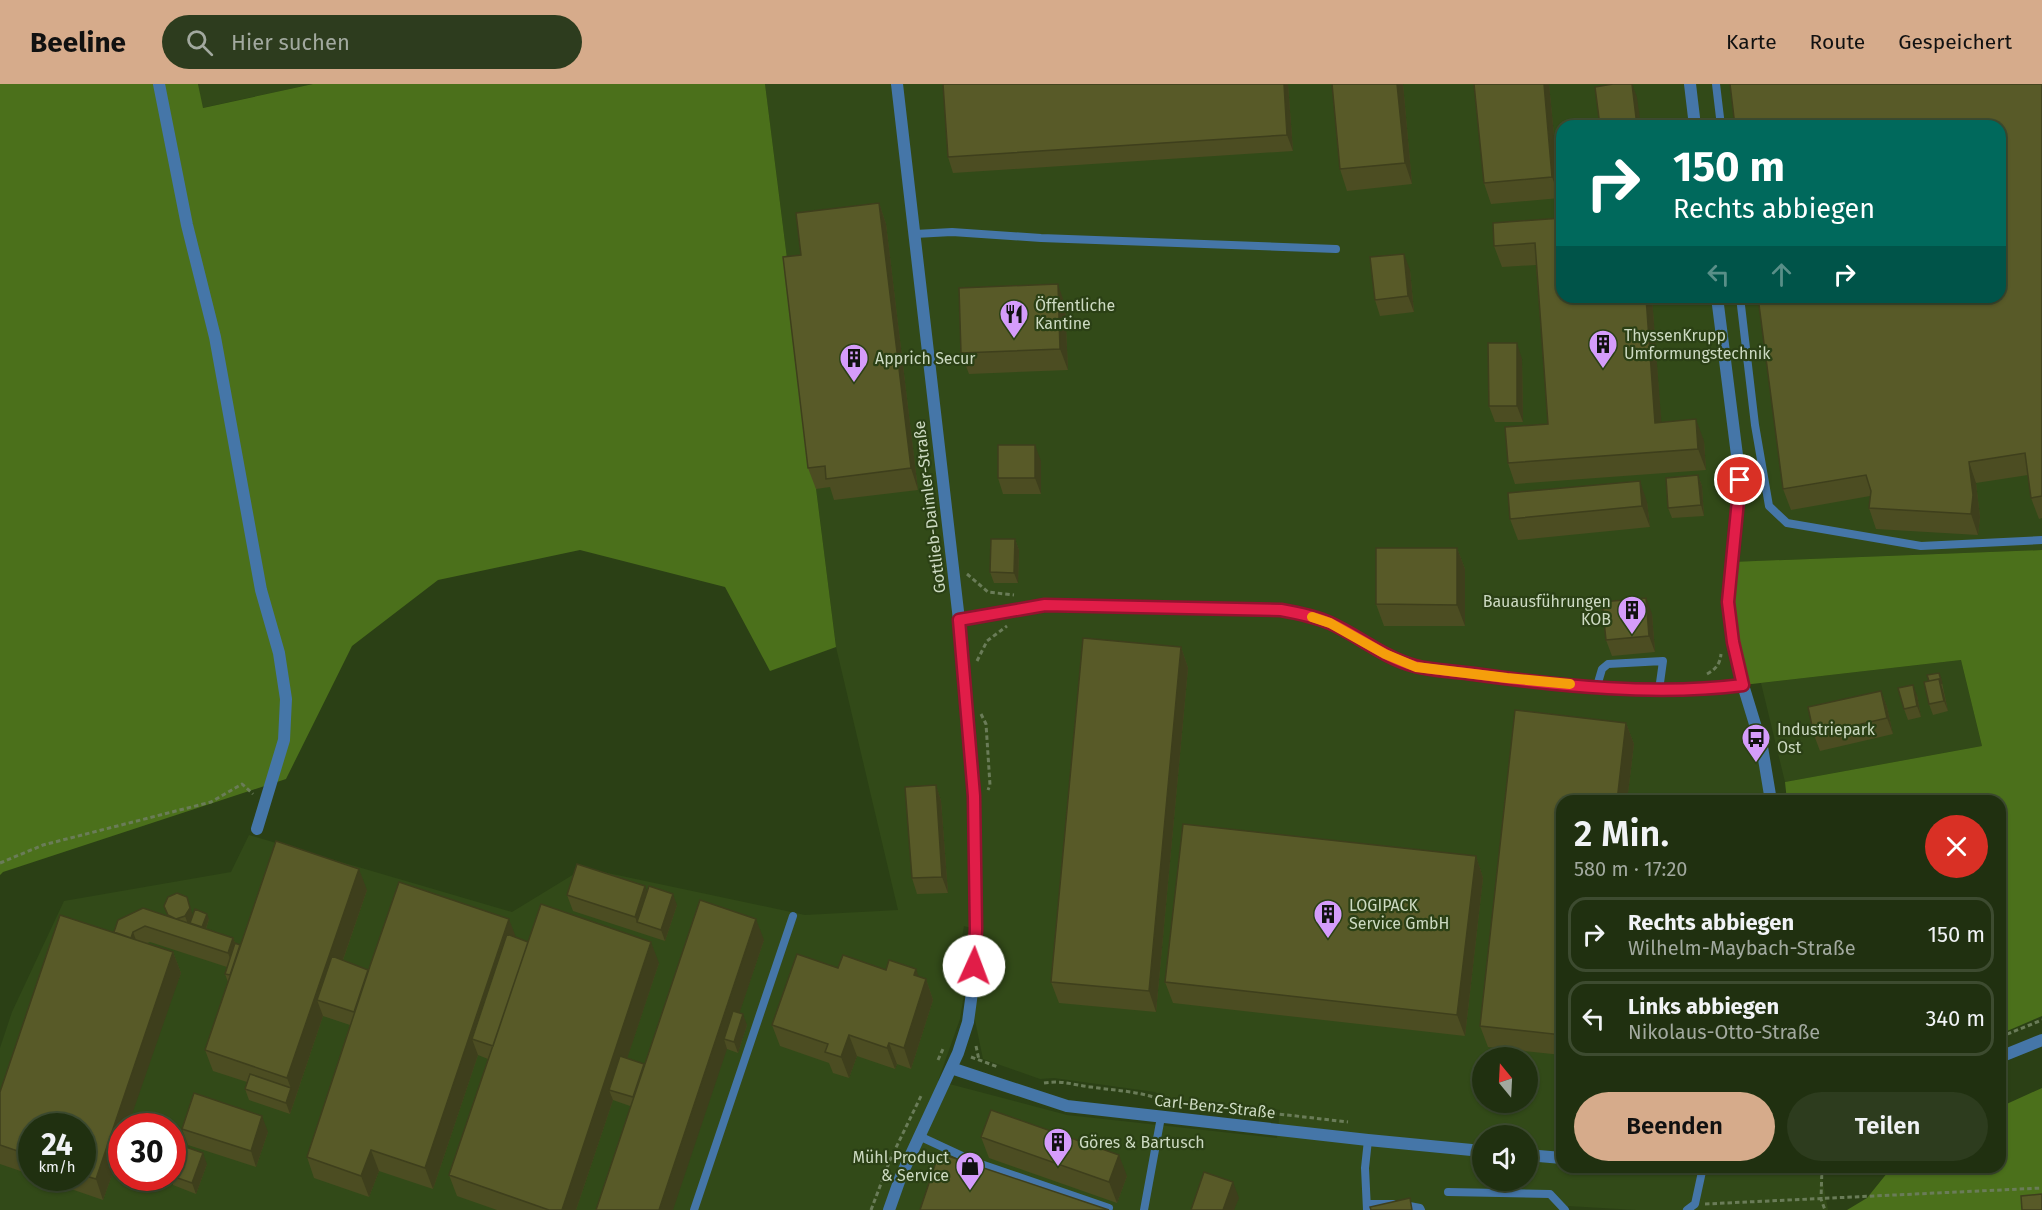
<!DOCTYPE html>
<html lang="de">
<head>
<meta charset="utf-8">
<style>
  :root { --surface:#203010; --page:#2d3c1e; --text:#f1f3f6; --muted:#a2a99f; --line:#3d4b30; --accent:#d6ab8b }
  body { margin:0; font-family:"Fira Sans",sans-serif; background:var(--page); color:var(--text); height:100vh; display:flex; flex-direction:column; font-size:22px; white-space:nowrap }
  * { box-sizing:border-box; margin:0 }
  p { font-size:20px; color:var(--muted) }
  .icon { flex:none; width:33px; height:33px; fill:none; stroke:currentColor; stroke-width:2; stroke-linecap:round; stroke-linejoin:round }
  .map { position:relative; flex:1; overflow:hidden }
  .sheet { position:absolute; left:1556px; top:711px; width:450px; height:378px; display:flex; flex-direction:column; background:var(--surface); border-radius:18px; box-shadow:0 2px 4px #0004,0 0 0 2px var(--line) }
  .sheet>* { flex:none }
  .guide { position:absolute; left:1556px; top:36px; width:450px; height:183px; border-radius:18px; box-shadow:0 2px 4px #0004,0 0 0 2px var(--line); background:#00695c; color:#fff; overflow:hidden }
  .needle { width:39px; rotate:342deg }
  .tools { position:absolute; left:1472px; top:963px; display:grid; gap:12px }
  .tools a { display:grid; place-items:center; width:66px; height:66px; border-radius:50%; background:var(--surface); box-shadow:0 2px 4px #0004,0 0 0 2px var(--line); font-size:30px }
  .speed { position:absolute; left:18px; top:1029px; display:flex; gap:12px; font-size:30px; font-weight:700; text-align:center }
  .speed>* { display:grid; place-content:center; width:78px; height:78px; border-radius:50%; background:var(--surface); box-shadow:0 2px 4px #0004,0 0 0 2px var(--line); line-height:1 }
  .speed small { font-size:15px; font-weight:400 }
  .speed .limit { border:9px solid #d22; background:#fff; color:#111 }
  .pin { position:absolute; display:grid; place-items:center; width:51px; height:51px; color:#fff; margin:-26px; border:3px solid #fff; border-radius:50%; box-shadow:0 2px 6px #0007 }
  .me { position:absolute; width:66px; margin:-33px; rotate:2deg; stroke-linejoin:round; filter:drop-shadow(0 0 4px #0008) }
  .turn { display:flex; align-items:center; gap:21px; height:126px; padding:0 18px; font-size:27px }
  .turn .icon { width:78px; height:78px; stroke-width:2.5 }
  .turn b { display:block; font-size:42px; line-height:51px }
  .lanes { display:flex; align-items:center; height:57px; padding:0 18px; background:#0003; justify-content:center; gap:30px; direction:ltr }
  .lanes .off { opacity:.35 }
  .round { display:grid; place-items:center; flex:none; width:63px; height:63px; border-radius:32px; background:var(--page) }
  .summary { display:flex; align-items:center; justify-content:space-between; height:102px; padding:0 18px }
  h1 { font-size:36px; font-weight:600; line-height:45px }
  .cta { display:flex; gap:12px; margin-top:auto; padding:12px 18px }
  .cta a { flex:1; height:69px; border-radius:36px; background:var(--accent); color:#111; font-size:24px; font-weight:600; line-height:69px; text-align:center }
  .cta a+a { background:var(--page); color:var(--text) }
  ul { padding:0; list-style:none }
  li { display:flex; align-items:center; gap:18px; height:75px; margin:0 12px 9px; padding:0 6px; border:3px solid var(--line); border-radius:18px }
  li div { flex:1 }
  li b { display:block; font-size:22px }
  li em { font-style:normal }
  header { display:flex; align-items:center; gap:36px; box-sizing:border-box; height:84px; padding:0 30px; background:var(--accent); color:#111 }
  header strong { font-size:28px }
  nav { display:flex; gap:33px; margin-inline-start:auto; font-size:21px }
  .search { width:420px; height:54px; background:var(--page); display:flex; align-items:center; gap:15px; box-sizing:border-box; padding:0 21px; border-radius:33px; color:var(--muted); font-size:22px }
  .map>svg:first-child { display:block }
</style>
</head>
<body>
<header>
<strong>Beeline</strong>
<div class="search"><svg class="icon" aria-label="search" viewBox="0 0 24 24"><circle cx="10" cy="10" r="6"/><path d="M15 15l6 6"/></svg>Hier suchen</div>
<nav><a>Karte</a><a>Route</a><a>Gespeichert</a></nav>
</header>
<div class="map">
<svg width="2042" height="1126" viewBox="0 0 2042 1126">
  <rect width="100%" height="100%" fill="#2b4015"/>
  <path fill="#324a18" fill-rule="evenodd" d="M198,0h115l-111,24z
    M765,0h1277v466l-311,12 2,80 34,159h-205v366h258l8,43h-192l-68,-4v4h-1568v-162l12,-36 52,-111 167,-29 18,-37 263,77 72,-44 221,47 93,-5 -62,-263zM1562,42h438v171h-438zM964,842l11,3 -4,72 12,58 57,20 14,-1 101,14 11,7 114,11 -3,28 -210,-23 -129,-34 22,-62 6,-37 -1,-14 -5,-18zM1482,974h45v44h-45zM32,1042h50v52h-50zM122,1042h50v52h-50zM1482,1052h45v44h-45z
    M1961,576l21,86 -197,36 -24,-99z"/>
  <path fill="#4b701b" d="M0,0h198l5,24 110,-24h452l71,563 -66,24 -45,-84 -145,-37 -142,30 -86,66 -66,133 -283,93 -3,3z
    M2042,466v466l-42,18v-233h-213l-2,-19 197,-36 -21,-86 -218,25 -10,-43 -2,-80z
    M2042,1004v122h-195l20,-12 25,-31h108v-60z"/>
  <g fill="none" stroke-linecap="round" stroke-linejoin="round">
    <path stroke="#6a7c58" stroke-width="3" stroke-dasharray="4.5 3" stroke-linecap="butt" d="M967,490l21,18 26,3
      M977,577l10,-20 20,-15
      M1707,590c9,-5 13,-10 14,-20
      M981,630l5,10 4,61 -2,5
      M0,779l43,-18 168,-43 31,-18 11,10
      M2000,953l42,-17
      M976,962l3,14
      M971,973l27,10
      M938,976l5,-11h1
      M1044,999c20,-3 28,2 47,4 26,4 52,4 75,15
      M1235,1025l113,13
      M1798,1083l24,7 21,-7
      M1822,1083l-1,32 4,11
      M1705,1120l337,-16
      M871,1126l19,-50 31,-64"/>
    <path stroke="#4576a8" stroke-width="8" d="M1716,0l5,42
      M915,150l37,-2 89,6 295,11
      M1740,213l15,128 14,81 18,17 134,23 121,-6
      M1597,602l5,-17 6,-5 55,-3 -4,29
      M919,1052l56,26 134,46
      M1448,1108l102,2 15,16
      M1367,1120h26
      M1404,1121l16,3 1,2
      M694,1126l99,-294
      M1144,1126l17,-93
      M1367,1126l-2,-42 3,-28
      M1687,1126l8,-6 8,-37"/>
    <path stroke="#4576a8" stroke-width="12" d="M159,0l28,141 28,112 46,253 18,63 7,46 -2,41 -27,89
      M1690,0l5,42
      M1717,213l23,182 -12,123 5,40 10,43 19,62 9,54
      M959,536l86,-15 236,5c17,3 33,6 49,13 29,13 54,35 85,43 20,6 43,6 64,8 85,12 178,22 264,11
      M2000,973l42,-17
      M951,984l116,38 301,34 114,11
      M1527,1071l35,3
      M1627,1083l11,2 47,-2
      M889,1126l12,-34 57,-123 10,-31 5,-37 3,-56 -2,-133 -15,-176 -62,-536"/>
  </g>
  <path fill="#4c4d22" d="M1288,0l5,67 -340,22 -5,-16z
    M1403,0l9,100 -65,7 -7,-22z
    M1474,0h75l11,114 -69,6 -7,-21z
    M2042,0v434l-3,1 -8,-21 -3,-23 -52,8 4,34 -2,18 -102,-6 -7,-21 1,-12 -79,14 -8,-21z
    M879,119l7,21 32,266 -84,10 -4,-13 -14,2 -8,-21 -7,-213z
    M1562,134v79h90l9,125 43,19 2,29 -191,14 -7,-21 40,-39 -12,-159 -34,2 -8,-21z
    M1410,186l4,42 -34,4 -5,-16z
    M1065,221l3,65 -99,4 -8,-21z
    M1522,275l1,63h-28l-6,-16z
    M1041,377v33h-38l-5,-16z
    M1698,391l4,11 2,30 -32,2 -4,-10z
    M1647,418l3,25 -132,13 -8,-21z
    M1015,455l4,11 -1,33h-24l-4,-11z
    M1457,464l8,21v57h-81l-8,-22z
    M1652,530l3,38 -43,4 -6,-16z
    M1181,563l7,21 -32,344 -97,-9 -8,-21z
    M1939,589l2,5 7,33 -15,4 -4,-11v-23z
    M1881,607l6,16 6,27 -73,17 -6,-16z
    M1917,611l4,22 -13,3 -4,-11z
    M1515,626l111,13 8,21 -7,57h-65v254l-74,-8 -8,-21z
    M936,701l5,16 7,92 -31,1 -5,-16z
    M1476,772l7,22 -18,158 -292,-33 -8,-21z
    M367,806l-24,70 25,10 148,-33 12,5 131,21 -32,95 17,6v1l120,-125 -25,73 8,12 -9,28 -11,-4 -97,57 -17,-6 -37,110h-79l-40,-14 -8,-21 39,-116 -10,-4 -45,134 -54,-18 -10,26 -55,-19 -7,-21 43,-132 -27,-9 -33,98 -41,-14 -4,-11 2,-7 -34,-11 -8,-21 23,-68 -3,-8 2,-7 -77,-25 -3,1 26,9 8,21 -59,153v21l-19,53 -64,-22h43v-52h-50v49l-32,-11v-72l114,-160 54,-16 -4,-10 45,13 -3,10 27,9 2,5 5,2z
    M647,808l30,13 -12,36 -92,-30 -6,-16z
    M838,884l48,2 33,7 7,2 7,21 -22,69 -14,-5 -2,5 -38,-13 -8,22 -16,-5 -4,-10 -49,-17 -8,-21z
    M182,1045l86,3 -12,35 -68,-22z
    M981,1053l146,39 -10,27 -128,-45z
    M207,1080l-11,30 -23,-9 -2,-7h1v-12z"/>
  <path fill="#3e3f1c" d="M1284,0h4l5,67 -6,-16z
    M1397,0h6l9,100 -7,-21z
    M1544,0h5l11,114 -8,-21z
    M1632,0l5,13 4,29h-4z
    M879,119l7,21 32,266 -7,-22z
    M1404,170l6,16 4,42 -6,-16z
    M1058,200l7,21 3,65 -8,-21z
    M1646,213h6l11,147 -8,-21z
    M1517,259l5,16 1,63 -6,-16z
    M1696,335l8,22 2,29 -8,-21z
    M1035,361l6,16v33l-6,-16z
    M1969,378l7,21 4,34 -2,18 -7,-21z
    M1698,391l4,11 2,30 -3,-11z
    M1640,397l7,21 3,25 -8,-21z
    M1015,455l4,11 -1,33 -4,-10z
    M1457,464l8,21v57l-8,-21z
    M1646,514l6,16 3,38 -6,-16z
    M1181,563l7,21 -32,344 -7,-21z
    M1939,595l4,11 5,21 -4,-10z
    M1913,601l4,10 4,22 -4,-11z
    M1881,607l6,16 6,27 -6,-16z
    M1626,639l8,21 -7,57h-10z
    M936,701l5,16 7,92 -6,-16z
    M1476,772l7,22 -18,158 -8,-21z
    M359,785l8,21 -39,113 -11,-3 6,16 -28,83 -8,-21z
    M645,802l6,16 -14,20 -2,-5z
    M673,810l4,11 -12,36 -4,-11z
    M187,813l7,22 -5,8 -4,-11z
    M207,830l2,5 -5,15 -2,-6z
    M509,835l8,21 -45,99 6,16 -45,134 -8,-21z
    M756,835l8,21 -34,101 -6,-2 3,10 -54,161h-14z
    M133,848l6,16 -9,-6z
    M233,854l6,16 -5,15 -6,-16z
    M651,858l8,21 -43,129 -7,-2 4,10 -37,110h-14z
    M173,868l8,21 -53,153h-6v21l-19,53 -7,-21z
    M916,885l7,19 3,-9 7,21 -22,69 -7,-21 10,-73z
    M743,930l4,11 -9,28 -4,-11z
    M849,951l8,21 -8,22 -8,-21z
    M889,959l8,21 -2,5 -8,-21z
    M291,1004l4,11 -5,15 -4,-11z
    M262,1032l6,16 -12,35 -5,-16z
    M371,1066l8,21 -10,26 -8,-21z
    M203,1069l4,11 -11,30 -4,-11z
    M1119,1071l8,21 -10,27 -8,-21z
    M1233,1098l6,16 -5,12h-11z"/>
  <path fill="#585a28" stroke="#3e3f1c" stroke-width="1.5" d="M943,0h341l3,51 -339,22z
    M1332,0h65l8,79 -65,6z
    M1474,0h70l8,93 -68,6z
    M1613,0h19l5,42h-37l-5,-39z
    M1730,0h312v412l-11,2 -6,-45 -56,9 4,33 -2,19 -102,-6 2,-17 -5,-16 -83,14 -25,-192h242v-171h-265z
    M879,119l32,265 -85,11 -1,-13 -17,2 -25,-211 18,-2 -5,-42z
    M1562,134v79h84l9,126 41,-4 2,30 -190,14 -3,-36 43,-3 -13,-181 -41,3 -1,-23z
    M1404,170l4,42 -33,4 -5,-43z
    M1058,200l2,65 -99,4 -2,-65z
    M1488,259h29v63h-28z
    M998,361h37v33h-37z
    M1698,391l3,30 -33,3 -2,-30z
    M1640,397l2,25 -132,13 -2,-26z
    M991,455h24l-1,34 -24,-1z
    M1376,464h81v57l-81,-1z
    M1646,514l3,38 -43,4 -4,-38z
    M1083,554l98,9 -32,344 -98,-9z
    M1939,589l3,11 -3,-5 -10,2 -2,-6z
    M1939,595l5,22 -15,3 -5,-22z
    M1913,601l4,21 -13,3 -6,-21z
    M1881,607l6,27 -73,17 -6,-28z
    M1515,626l111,13 -9,78h-55v234l-82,-9z
    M936,701l6,92 -30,1 -7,-91z
    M1183,740l293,32 -19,159 -292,-33z
    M276,757l83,28 -72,209 -82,-28z
    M577,780l68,22 -10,31 -68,-22z
    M399,798l110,37 -84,249 -54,-18 -10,26 -54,-19 63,-191z
    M649,802l24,8 -12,36 -24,-8z
    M177,809l10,4 3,11 -5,8 -9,3 -8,-4 -4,-9 4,-9z
    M700,816l56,19 -97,291h-63z
    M541,820l110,38 -89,268h-13l-100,-35z
    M143,824l90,30 -5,15 -83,-27 -12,6 -2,6 -17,-6 4,-12z
    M195,825l12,5 -5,13 -12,-4z
    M60,831l113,37 -77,227 -14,-4v-49h-50v30l-32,-11v-53z
    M507,850l21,8 -35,104 -21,-7z
    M235,859l5,2 -10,30 -5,-1z
    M797,870l41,14 5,-13 43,15 3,-10 27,9 -2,6 12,4 -22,69 -15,-5 -2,5 -38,-13 -8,22 -16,-5 3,-8 -56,-19z
    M332,872l36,14 -14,42 -37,-12z
    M733,927l10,3 -9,28 -10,-3z
    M620,972l24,8 -11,33 -24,-7z
    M250,990l41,14 -5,15 -41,-14z
    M194,1009l68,23 -11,35 -69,-22z
    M991,1026l128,45 -10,27 -128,-45z
    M180,1061l23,8 -11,30 -20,-7v-10z
    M939,1069l170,57h-189z
    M1204,1088l29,10 -10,28h-32z
    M2042,1110v16h-20l-1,-14z
    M1410,1114l2,12h-41l-1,-3z"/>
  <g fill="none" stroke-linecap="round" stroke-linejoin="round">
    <g stroke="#92132f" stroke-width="15">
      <path id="route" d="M974,882l2,-37 -2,-133 -15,-176 86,-15 236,5c17,3 33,6 49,13 29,13 54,35 85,43 19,5 40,5 59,8 86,12 182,22 269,11l-10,-43 -5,-40 12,-122"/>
    </g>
    <use href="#route" stroke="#e11d48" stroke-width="10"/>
    <path stroke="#f59e0b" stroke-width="10" d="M1312,533l18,6 55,31 31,13 91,11 63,6"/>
  </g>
  <defs>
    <g id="restaurant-pin" transform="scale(1.5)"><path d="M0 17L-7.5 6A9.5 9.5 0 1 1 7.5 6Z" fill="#d59cfb" stroke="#2b4015"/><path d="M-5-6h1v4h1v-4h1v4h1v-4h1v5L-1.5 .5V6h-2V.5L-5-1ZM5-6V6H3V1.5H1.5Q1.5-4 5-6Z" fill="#111"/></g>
    <g id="building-pin" transform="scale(1.5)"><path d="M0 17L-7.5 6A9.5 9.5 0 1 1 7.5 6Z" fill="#d59cfb" stroke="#2b4015"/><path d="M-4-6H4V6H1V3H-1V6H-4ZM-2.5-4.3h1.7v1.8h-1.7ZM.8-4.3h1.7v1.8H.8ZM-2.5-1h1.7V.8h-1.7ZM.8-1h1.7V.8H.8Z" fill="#111"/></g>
    <g id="bus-pin" transform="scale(1.5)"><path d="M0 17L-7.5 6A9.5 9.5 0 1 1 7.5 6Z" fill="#d59cfb" stroke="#2b4015"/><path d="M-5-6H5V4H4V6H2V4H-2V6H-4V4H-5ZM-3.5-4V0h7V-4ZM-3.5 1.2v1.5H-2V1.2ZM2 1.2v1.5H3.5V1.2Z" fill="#111"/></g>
    <g id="shop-pin" transform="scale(1.5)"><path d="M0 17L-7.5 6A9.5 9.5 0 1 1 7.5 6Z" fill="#d59cfb" stroke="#2b4015"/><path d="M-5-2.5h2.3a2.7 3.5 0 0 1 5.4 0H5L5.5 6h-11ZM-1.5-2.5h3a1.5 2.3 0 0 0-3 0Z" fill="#111"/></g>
  </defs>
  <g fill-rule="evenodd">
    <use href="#restaurant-pin" x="1014" y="230"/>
    <use href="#building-pin" x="1603" y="260"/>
    <use href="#building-pin" x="854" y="274"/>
    <use href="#building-pin" x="1632" y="526"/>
    <use href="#bus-pin" x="1756" y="654"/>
    <use href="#building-pin" x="1328" y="830"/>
    <use href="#building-pin" x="1058" y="1058"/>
    <use href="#shop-pin" x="970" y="1082"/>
  </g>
  <g text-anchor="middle" stroke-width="4.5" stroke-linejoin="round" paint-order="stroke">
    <g font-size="16" fill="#cddac2" stroke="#2b4015" text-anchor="start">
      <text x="1035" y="227">Öffentliche<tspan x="1035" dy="18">Kantine</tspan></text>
      <text x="1624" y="257">ThyssenKrupp<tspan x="1624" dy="18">Umformungstechnik</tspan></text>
      <text x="875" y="280">Apprich Secur</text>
      <text x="1611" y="523" text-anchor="end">Bauausführungen<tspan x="1611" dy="18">KOB</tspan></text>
      <text x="1777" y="651">Industriepark<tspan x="1777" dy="18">Ost</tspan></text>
      <text x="1349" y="827">LOGIPACK<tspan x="1349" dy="18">Service GmbH</tspan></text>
      <text x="1079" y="1064">Göres &amp; Bartusch</text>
      <text x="949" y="1079" text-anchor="end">Mühl Product<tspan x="949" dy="18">&amp; Service</tspan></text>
    </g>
    <g font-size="16" fill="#cddac2" stroke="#2b4015">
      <text transform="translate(929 423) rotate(-97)" y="6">Gottlieb-Daimler-Straße</text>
      <text transform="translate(1215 1022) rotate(6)" y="6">Carl-Benz-Straße</text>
    </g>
  </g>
</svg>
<div class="tools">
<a><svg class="needle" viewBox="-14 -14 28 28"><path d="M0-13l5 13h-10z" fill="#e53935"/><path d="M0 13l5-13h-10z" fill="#a2a99f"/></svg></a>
<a><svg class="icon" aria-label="sound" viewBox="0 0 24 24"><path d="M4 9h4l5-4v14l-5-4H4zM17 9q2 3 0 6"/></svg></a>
</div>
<div class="speed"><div>24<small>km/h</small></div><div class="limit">30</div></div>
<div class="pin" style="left:1740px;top:396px;background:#d93025"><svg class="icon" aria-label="arrive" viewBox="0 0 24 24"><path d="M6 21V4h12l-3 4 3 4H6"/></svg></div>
<svg class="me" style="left:974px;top:882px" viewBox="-20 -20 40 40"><circle r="19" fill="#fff"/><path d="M0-13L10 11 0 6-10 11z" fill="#e11d48"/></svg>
<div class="guide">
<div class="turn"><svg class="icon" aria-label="right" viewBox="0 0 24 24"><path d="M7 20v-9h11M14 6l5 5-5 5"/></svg><div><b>150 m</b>Rechts abbiegen</div></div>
<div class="lanes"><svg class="icon off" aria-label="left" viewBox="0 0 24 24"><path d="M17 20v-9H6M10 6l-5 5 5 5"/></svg><svg class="icon off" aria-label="ahead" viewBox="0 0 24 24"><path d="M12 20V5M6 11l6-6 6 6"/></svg><svg class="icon" aria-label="right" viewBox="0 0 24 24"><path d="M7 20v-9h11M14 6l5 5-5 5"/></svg></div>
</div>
<section class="sheet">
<div class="summary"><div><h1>2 Min.</h1><p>580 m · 17:20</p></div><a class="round" style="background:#d93025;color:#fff"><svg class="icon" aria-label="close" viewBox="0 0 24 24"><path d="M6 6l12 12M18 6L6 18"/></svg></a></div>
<ul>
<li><svg class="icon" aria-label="right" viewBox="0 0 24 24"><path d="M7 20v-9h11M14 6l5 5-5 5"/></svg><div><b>Rechts abbiegen</b><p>Wilhelm-Maybach-Straße</p></div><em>150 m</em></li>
<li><svg class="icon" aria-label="left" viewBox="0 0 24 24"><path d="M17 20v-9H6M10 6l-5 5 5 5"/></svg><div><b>Links abbiegen</b><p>Nikolaus-Otto-Straße</p></div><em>340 m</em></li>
</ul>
<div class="cta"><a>Beenden</a><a>Teilen</a></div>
</section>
</div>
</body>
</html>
